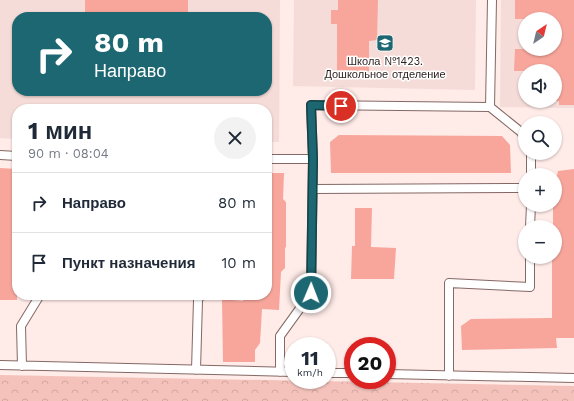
<!DOCTYPE html>
<html lang="ru">
<head>
<meta charset="utf-8">
<style>
  :root { --surface:#fff; --page:#f2f2f3; --text:#1f2937; --muted:#747a83; --line:#e0e1e3 }
  body { margin:0; font-family:"Work Sans",sans-serif; background:var(--page); color:var(--text); height:100vh; display:flex; flex-direction:column; font-size:15px; white-space:nowrap }
  * { box-sizing:border-box; margin:0 }
  p { font-size:13px; color:var(--muted) }
  .icon { flex:none; width:22px; height:22px; fill:none; stroke:currentColor; stroke-width:2; stroke-linecap:round; stroke-linejoin:round }
  .map { position:relative; flex:1; overflow:hidden }
  .panel { position:absolute; left:12px; top:104px; width:260px; height:196px; display:flex; flex-direction:column; background:var(--surface); border-radius:16px; box-shadow:0 1px 3px #0004 }
  .panel>* { flex:none }
  .hud { position:absolute; left:12px; top:12px; width:260px; height:84px; border-radius:16px; box-shadow:0 1px 3px #0004; background:#1c6771; color:#fff; overflow:hidden }
  .needle { width:26px; rotate:35deg }
  .fabs { position:absolute; left:518px; top:12px; display:grid; gap:8px }
  .fabs a { display:grid; place-items:center; width:44px; height:44px; border-radius:50%; background:var(--surface); box-shadow:0 1px 3px #0004; font-size:20px }
  .speed { position:absolute; left:284px; top:337px; display:flex; gap:8px; font-size:20px; font-weight:700; text-align:center }
  .speed>* { display:grid; place-content:center; width:52px; height:52px; border-radius:50%; background:var(--surface); box-shadow:0 1px 3px #0004; line-height:1 }
  .speed small { font-size:10px; font-weight:400 }
  .speed .limit { border:6px solid #d22; background:#fff; color:#111 }
  .pin { position:absolute; display:grid; place-items:center; width:34px; height:34px; color:#fff; margin:-17px; border:2px solid #fff; border-radius:50%; box-shadow:0 1px 4px #0007 }
  .me { position:absolute; width:44px; margin:-22px; rotate:1deg; stroke-linejoin:round; filter:drop-shadow(0 0 3px #0008) }
  .turn { display:flex; align-items:center; gap:14px; height:84px; padding:0 16px; font-size:18px }
  .turn .icon { width:52px; height:52px; stroke-width:2.5 }
  .turn b { display:block; font-size:28px; line-height:34px }
  .round { display:grid; place-items:center; flex:none; width:42px; height:42px; border-radius:21px; background:var(--page) }
  .overview { display:flex; align-items:center; justify-content:space-between; height:68px; padding:0 16px }
  h1 { font-size:24px; font-weight:700; line-height:30px }
  ul { padding:0; list-style:none }
  li { display:flex; align-items:center; gap:12px; height:60px; padding:0 16px; border-top:1px solid var(--line) }
  li div { flex:1 }
  li b { display:block; font-size:15px }
  li em { font-style:normal }
  .map>svg:first-child { display:block }
</style>
</head>
<body>
<div class="map">
<svg width="574" height="401" viewBox="0 0 574 401">
  <defs>
    <pattern id="park-crowns" width="20" height="18" patternUnits="userSpaceOnUse"><rect width="20" height="18" fill="#f4c2bb"/><path d="M2 6a3 3 0 1 1 6 0M12 15a3 3 0 1 1 6 0" fill="none" stroke="#d1a6a0"/></pattern>
  </defs>
  <rect width="100%" height="100%" fill="#ffebe8"/>
  <path fill="#f5dcd8" fill-rule="evenodd" d="M0,0h280l-1,142h-12v-33h-250v30l-17,-1zM17,17h250v74h-250z
    M294,0h182l-1,90 -182,-4z
    M501,0h73v108l-74,-1zM525,19h30v30h-30zM525,71h30v30h-30z"/>
  <path fill="url(#park-crowns)" d="M0,375l574,11v15h-574z"/>
  <path fill="#f8a69b" d="M85,0h103v17h-103z
    M338,0h40l-1,40 -8,1v30l-32,-1v-46h-6v-14h7z
    M515,0h59v105h-15v-4h-4v-30h-41l1,-22h40v-30h-40z
    M339,135l163,1 8,9 1,28h-180l-1,-31z
    M0,168l17,1v131h-17z
    M574,169v169h-18l1,10 -95,2 -1,-24 10,-7 81,-1v-61h3v-30h-2v-22h2v-22l3,-12z
    M267,173h17l-1,26 3,3v45l-1,1v20l-4,4 -2,38 -17,-1 -2,34 -5,7v12h-32l-1,-63 21,2v-6h24z
    M355,208h17l-1,39 25,1 -2,31h-43l1,-33h3z"/>
  <g fill="none" stroke-linecap="round" stroke-linejoin="round">
    <g stroke="#846864" stroke-width="10">
      <path id="service" d="M490,107l31,25 4,7
        M0,155l17,1
        M267,159h46l-2,134 -31,43v36
        M313,159l-2,-54 179,2 2,-107
        M531,175v-22
        M313,189l212,-1
        M530,227l1,-22
        M0,365l293,7
        M22,366l-1,-40 19,-31
        M196,370l2,-70 3,-5
        M327,373h26
        M387,374l187,4
        M449,376v-93l81,4v-30"/>
    </g>
    <use href="#service" stroke="#fff" stroke-width="8"/>
  </g>
  <g fill="none" stroke-linecap="round" stroke-linejoin="round">
    <g stroke="#124349" stroke-width="10">
      <path id="route" d="M311,293l2,-134 -2,-54 30,1"/>
    </g>
    <use href="#route" stroke="#1c6771" stroke-width="7"/>
  </g>
  <defs>
    <g id="school-square" transform="scale(0.9)"><rect x="-9" y="-9" width="18" height="18" rx="4" fill="#1c6771" stroke="#fff"/><path d="M0-5L7-2L0 1L-7-2ZM-4 1L0 2.5L4 1V4Q0 6-4 4Z" fill="#fff"/></g>
  </defs>
  <g fill-rule="evenodd">
    <use href="#school-square" x="385" y="43"/>
  </g>
  <g text-anchor="middle" stroke-width="3" stroke-linejoin="round" paint-order="stroke">
    <g font-size="11" fill="#2a1e1d" stroke="#fff">
      <text x="385" y="65">Школа №1423.<tspan x="385" dy="13">Дошкольное отделение</tspan></text>
    </g>
  </g>
</svg>
<div class="fabs">
<a><svg class="needle" viewBox="-14 -14 28 28"><path d="M0-13l5 13h-10z" fill="#e53935"/><path d="M0 13l5-13h-10z" fill="#747a83"/></svg></a>
<a><svg class="icon" aria-label="sound" viewBox="0 0 24 24"><path d="M4 9h4l5-4v14l-5-4H4zM17 9q2 3 0 6"/></svg></a>
<a><svg class="icon" aria-label="search" viewBox="0 0 24 24"><circle cx="10" cy="10" r="6"/><path d="M15 15l6 6"/></svg></a>
<a>+</a>
<a>−</a>
</div>
<div class="speed"><div>11<small>km/h</small></div><div class="limit">20</div></div>
<div class="pin" style="left:341px;top:106px;background:#d93025"><svg class="icon" aria-label="arrive" viewBox="0 0 24 24"><path d="M6 21V4h12l-3 4 3 4H6"/></svg></div>
<svg class="me" style="left:311px;top:293px" viewBox="-20 -20 40 40"><circle r="17" fill="#1c6771" stroke="#fff" stroke-width="3"/><path d="M0-11L8 9 0 5-8 9z" fill="#fff"/></svg>
<div class="hud">
<div class="turn"><svg class="icon" aria-label="right" viewBox="0 0 24 24"><path d="M7 20v-9h11M14 6l5 5-5 5"/></svg><div><b>80 m</b>Направо</div></div>
</div>
<section class="panel">
<div class="overview"><div><h1>1 мин</h1><p>90 m · 08:04</p></div><a class="round"><svg class="icon" aria-label="close" viewBox="0 0 24 24"><path d="M6 6l12 12M18 6L6 18"/></svg></a></div>
<ul>
<li><svg class="icon" aria-label="right" viewBox="0 0 24 24"><path d="M7 20v-9h11M14 6l5 5-5 5"/></svg><div><b>Направо</b></div><em>80 m</em></li>
<li><svg class="icon" aria-label="arrive" viewBox="0 0 24 24"><path d="M6 21V4h12l-3 4 3 4H6"/></svg><div><b>Пункт назначения</b></div><em>10 m</em></li>
</ul>
</section>
</div>
</body>
</html>
